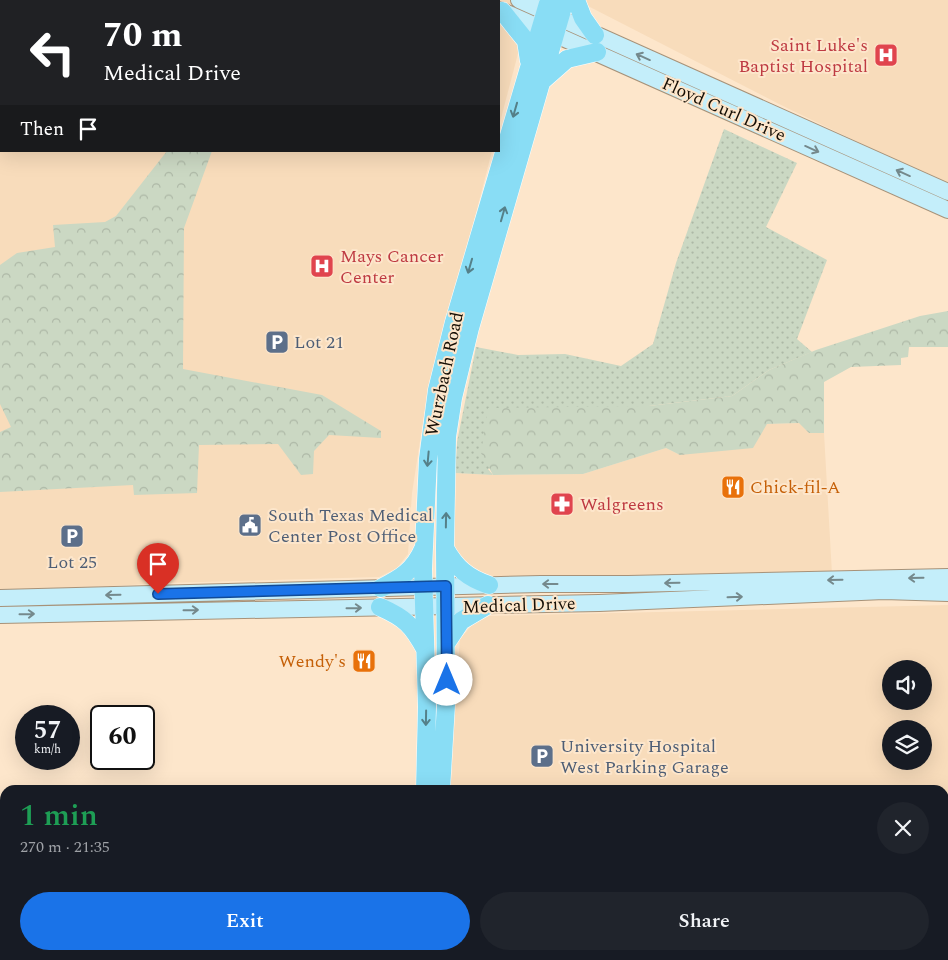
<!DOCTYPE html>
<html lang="en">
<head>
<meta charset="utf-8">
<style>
  :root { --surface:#171b24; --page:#20242c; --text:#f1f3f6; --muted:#9ea1a6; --accent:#1a73e8 }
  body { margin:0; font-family:Spectral,serif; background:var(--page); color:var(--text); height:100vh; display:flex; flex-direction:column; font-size:19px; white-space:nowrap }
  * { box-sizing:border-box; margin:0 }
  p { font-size:16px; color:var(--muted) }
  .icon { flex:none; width:28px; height:28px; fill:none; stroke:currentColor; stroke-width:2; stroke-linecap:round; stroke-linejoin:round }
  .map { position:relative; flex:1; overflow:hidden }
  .sheet { position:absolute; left:0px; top:785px; width:949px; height:175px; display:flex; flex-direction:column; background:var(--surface); border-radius:15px 15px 0 0; box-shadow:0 5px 20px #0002 }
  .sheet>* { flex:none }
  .guide { position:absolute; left:0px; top:0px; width:500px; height:152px; box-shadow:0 5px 20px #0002; background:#202124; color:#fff; overflow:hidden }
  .buttons { position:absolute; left:882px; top:660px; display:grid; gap:10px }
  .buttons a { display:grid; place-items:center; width:50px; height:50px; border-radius:50%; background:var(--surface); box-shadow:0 5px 20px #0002; font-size:25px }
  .speed { position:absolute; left:15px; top:705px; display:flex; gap:10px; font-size:25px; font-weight:700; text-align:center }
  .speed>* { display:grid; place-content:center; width:65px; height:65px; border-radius:50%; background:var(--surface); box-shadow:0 5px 20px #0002; line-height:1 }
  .speed small { font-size:12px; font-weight:400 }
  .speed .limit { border:2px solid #111; border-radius:8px; background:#fff; color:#111 }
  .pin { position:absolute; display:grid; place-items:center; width:42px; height:42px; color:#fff; margin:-51px -21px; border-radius:50% 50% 50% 0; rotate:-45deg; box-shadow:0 0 5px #0007 }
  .pin .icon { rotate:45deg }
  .me { position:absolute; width:55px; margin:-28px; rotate:0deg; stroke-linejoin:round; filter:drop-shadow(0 0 4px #0008) }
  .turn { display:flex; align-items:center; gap:18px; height:105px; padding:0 20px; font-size:22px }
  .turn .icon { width:65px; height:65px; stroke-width:2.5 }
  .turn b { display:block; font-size:35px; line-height:42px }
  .then { display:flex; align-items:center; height:48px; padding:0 20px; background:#0003; gap:10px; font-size:19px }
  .round { display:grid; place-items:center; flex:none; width:52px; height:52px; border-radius:26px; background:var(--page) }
  .headline { display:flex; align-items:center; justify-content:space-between; height:85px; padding:0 20px }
  h1 { font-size:30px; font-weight:600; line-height:38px; color:#1e9e55 }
  .primary-button { display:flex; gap:10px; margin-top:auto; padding:10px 20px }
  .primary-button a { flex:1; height:58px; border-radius:30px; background:var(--accent); color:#fff; font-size:20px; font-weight:600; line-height:58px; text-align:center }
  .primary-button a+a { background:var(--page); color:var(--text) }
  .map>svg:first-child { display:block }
</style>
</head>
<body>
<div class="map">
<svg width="948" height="960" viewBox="0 0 948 960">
  <defs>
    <pattern id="grass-dots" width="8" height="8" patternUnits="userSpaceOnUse" patternTransform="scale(1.25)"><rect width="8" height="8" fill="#cbd8c3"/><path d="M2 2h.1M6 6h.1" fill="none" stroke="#adb8a6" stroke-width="1.8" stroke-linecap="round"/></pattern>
    <pattern id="forest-crowns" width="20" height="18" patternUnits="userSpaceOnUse" patternTransform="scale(1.25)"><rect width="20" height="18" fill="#cbd8c3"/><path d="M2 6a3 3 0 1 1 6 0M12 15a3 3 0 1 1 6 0" fill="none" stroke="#adb8a6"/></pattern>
  </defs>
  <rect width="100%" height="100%" fill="#fde6cb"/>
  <path fill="#f8dcbb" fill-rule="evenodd" d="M0,0h532l-33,126v-125h-498v150h491l-68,264 -12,78 -4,61 -11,14 -18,9 -213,6 -166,9z
    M584,0h364v185l-159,-76 -203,-104z
    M800,423l9,10h15l8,141 -131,4 -217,-2 -8,-1 -25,-27 4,-75 38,2 90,-1 83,-26 14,7 87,-31z
    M948,605v355h-230l-5,-5h231v-165h-495l11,-151 13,-15 16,-8zM891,669h33v32h-33zM891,729h33v32h-33z
    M438,955h236l7,5h-244z"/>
  <path fill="url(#grass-dots)" d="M724,129l73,34 -31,64 61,33 -30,79 15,13 -43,18 -37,26 -83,10 -161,63 5,6 -38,-2 2,-31 19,-95 42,8 47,-1 56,12 32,-22 23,-81z"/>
  <path fill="url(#forest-crowns)" d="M167,151h45l-28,77 -1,141 139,26 59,36v7l-52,-3 -15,16 -1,23 -12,1 -23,-31 -79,1 -2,48 -63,2 -1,-10 -133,7v-60l11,-5 -11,-23v-139l17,-12 38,-6 -2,-22 52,-3 11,-6z
    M948,311v36h-39l-1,10 -7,1v7l-50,2 -27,15v51h-15l-10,-10 -32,1 -14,24 -73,7 -14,-7 -83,26 -90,1 -12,-22 7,-45 161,-2 83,-10 37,-26 47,-20 104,-34z"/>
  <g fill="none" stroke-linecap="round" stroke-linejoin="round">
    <path stroke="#9db0d0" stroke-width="3" d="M68,960l3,-2"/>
    <g stroke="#a79279" stroke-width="13">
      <path id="street" d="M0,868l5,4
        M89,955l6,5"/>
    </g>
    <g stroke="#a79279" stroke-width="18">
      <path id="secondary" d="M477,0l3,1
        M519,0l429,192
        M72,1l6,-1
        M500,10l448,200
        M0,14h1
        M0,598l541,-14h87l320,-7
        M0,615l599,-12 285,-12 64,2
        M695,955l5,5"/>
    </g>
    <g stroke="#fff" stroke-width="19">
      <path id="primary" d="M576,0l7,18 12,17
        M502,11l24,30 3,20
        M542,81l25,-22 30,-7
        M445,548c11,20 23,30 44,37
        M381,588c20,-10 33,-18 42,-39
        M380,607c25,11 32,18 45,42
        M447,642l14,-21 27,-16
        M425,790l2,-83 -4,-138 5,-110 9,-69 17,-68 95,-322
        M441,790l5,-85 -1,-158 2,-110 6,-39 17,-70 95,-328
        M409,960l1,-5
        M425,960l1,-5"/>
    </g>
    <use href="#street" stroke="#fff" stroke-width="11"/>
    <use href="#secondary" stroke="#c4eefa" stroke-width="16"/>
    <use href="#primary" stroke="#89ddf5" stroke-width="18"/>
  </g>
  <defs><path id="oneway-shaft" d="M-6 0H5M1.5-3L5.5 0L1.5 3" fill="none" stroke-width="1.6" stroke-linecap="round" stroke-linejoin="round" transform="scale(1.25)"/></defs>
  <g stroke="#75898c">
    <use href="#oneway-shaft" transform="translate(643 57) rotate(-156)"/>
    <use href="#oneway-shaft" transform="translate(812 149) rotate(24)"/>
    <use href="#oneway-shaft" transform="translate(903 173) rotate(-156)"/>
    <use href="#oneway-shaft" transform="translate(916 578) rotate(179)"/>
    <use href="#oneway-shaft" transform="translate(835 580) rotate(179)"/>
    <use href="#oneway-shaft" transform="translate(672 583) rotate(179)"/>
    <use href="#oneway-shaft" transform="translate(550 584) rotate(-180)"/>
    <use href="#oneway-shaft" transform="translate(113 595) rotate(179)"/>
    <use href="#oneway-shaft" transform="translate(735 597) rotate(-2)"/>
    <use href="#oneway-shaft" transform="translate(354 608) rotate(-1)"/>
    <use href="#oneway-shaft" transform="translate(191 610) rotate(-1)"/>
    <use href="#oneway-shaft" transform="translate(27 614) rotate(-1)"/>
  </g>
  <g stroke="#558089">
    <use href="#oneway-shaft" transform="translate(515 110) rotate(106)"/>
    <use href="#oneway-shaft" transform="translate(503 214) rotate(-74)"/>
    <use href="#oneway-shaft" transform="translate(470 266) rotate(106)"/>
    <use href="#oneway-shaft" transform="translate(428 459) rotate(95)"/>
    <use href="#oneway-shaft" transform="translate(446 520) rotate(-89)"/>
    <use href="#oneway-shaft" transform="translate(426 718) rotate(91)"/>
  </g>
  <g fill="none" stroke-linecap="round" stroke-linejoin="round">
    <g stroke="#114b97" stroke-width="12">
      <path id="route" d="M158,594l288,-8 1,94"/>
    </g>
    <use href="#route" stroke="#1a73e8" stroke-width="9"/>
  </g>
  <defs>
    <g id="hospital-square" transform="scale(1.25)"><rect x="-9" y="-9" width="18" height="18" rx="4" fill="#e0444e" stroke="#fde6cb"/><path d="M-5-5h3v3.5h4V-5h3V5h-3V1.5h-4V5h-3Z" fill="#fff"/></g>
    <g id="parking-square" transform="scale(1.25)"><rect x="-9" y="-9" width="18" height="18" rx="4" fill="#5c6f8a" stroke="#fde6cb"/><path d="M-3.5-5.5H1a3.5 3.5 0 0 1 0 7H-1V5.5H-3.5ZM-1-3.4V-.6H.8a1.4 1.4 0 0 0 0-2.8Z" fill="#fff"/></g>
    <g id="restaurant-square" transform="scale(1.25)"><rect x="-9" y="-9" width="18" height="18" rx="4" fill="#e8710a" stroke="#fde6cb"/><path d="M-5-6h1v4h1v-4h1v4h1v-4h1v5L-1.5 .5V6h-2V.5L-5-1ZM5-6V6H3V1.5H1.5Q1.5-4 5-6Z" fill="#fff"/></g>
    <g id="pharmacy-square" transform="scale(1.25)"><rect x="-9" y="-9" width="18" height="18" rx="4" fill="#e0444e" stroke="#fde6cb"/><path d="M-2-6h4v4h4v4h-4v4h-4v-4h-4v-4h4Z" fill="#fff"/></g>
    <g id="civic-square" transform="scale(1.25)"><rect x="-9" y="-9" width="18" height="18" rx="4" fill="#5c6f8a" stroke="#fde6cb"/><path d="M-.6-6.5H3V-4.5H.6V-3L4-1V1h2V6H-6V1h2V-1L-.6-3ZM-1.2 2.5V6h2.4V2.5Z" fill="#fff"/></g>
  </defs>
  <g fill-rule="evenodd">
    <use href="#hospital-square" x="886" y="55"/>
    <use href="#hospital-square" x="322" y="266"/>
    <use href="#parking-square" x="277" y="342"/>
    <use href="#restaurant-square" x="733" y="487"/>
    <use href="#pharmacy-square" x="562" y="504"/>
    <use href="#civic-square" x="250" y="525"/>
    <use href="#parking-square" x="72" y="536"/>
    <use href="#restaurant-square" x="364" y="661"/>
    <use href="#parking-square" x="542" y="756"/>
  </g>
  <g text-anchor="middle" stroke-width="4" stroke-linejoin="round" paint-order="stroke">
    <g font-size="18" fill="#be3a42" stroke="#fde6cb" text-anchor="start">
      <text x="868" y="51" text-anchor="end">Saint Luke's<tspan x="868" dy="21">Baptist Hospital</tspan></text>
      <text x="340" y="262">Mays Cancer<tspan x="340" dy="21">Center</tspan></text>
      <text x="580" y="510">Walgreens</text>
    </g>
    <g font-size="18" fill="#150e05" stroke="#fde6cb">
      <text transform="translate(724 109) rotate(24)" y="6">Floyd Curl Drive</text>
      <text transform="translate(444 374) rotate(-78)" y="6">Wurzbach Road</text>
      <text transform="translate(519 605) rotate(-2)" y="6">Medical Drive</text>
    </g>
    <g font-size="18" fill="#4e5e75" stroke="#fde6cb" text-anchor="start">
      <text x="294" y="348">Lot 21</text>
      <text x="268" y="521">South Texas Medical<tspan x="268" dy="21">Center Post Office</tspan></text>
      <text x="72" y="568" text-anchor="middle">Lot 25</text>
      <text x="560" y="752">University Hospital<tspan x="560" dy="21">West Parking Garage</tspan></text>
    </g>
    <g font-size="18" fill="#c56008" stroke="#fde6cb" text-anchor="start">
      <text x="750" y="493">Chick-fil-A</text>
      <text x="346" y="667" text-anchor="end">Wendy's</text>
    </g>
  </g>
</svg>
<div class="buttons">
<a><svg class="icon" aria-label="sound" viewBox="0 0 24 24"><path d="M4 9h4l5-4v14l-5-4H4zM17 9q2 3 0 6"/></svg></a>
<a><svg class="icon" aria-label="layers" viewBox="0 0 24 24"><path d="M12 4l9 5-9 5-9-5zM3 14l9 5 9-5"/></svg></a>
</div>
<div class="speed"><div>57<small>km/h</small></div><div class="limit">60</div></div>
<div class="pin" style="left:158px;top:594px;background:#d93025"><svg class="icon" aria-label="arrive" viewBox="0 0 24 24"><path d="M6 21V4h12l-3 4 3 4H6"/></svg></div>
<svg class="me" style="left:447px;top:680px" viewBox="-20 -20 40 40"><circle r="19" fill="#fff"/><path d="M0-13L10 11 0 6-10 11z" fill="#1a73e8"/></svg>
<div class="guide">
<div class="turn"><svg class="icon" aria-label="left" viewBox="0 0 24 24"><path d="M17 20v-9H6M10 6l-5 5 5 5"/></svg><div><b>70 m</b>Medical Drive</div></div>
<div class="then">Then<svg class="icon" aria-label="arrive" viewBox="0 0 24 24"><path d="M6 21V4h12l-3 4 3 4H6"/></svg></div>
</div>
<section class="sheet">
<div class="headline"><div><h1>1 min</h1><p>270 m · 21:35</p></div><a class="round"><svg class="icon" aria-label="close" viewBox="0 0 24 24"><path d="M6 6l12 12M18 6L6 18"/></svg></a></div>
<div class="primary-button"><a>Exit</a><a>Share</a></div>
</section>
</div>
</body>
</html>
